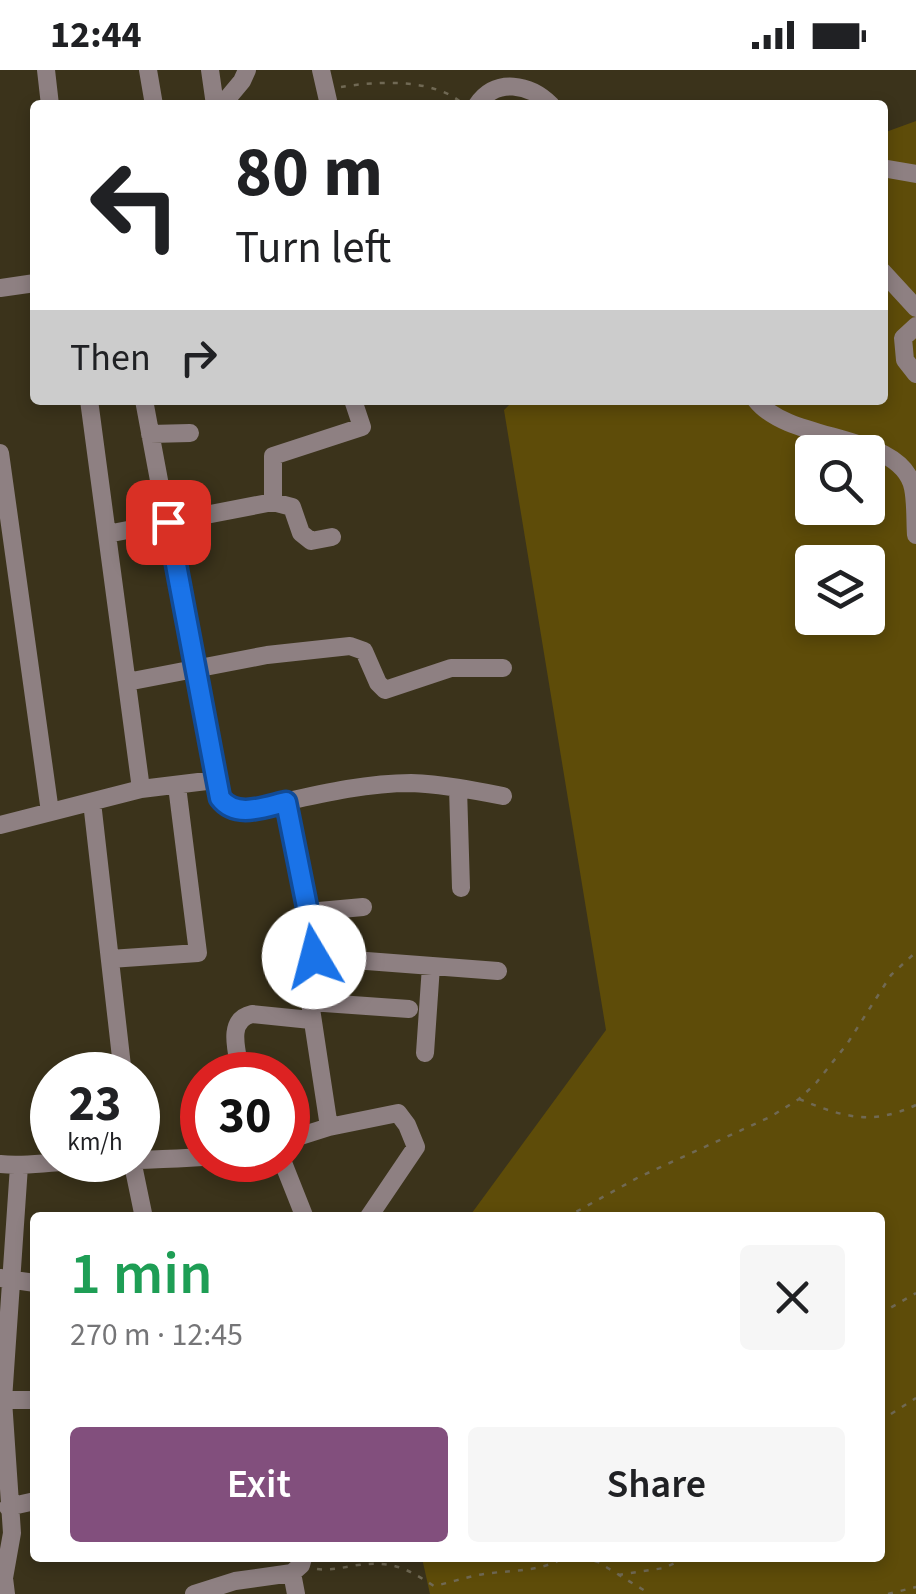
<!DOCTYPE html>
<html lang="en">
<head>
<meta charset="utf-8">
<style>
  :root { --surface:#fff; --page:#f6f6f6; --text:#202124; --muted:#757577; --accent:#824f7d }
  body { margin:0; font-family:"Source Sans 3",sans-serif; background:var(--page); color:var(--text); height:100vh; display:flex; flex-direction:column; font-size:38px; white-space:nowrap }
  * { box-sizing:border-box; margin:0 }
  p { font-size:32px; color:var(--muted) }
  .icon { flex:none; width:55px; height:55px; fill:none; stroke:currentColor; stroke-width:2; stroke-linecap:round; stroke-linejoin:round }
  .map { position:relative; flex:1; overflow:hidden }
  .drawer { position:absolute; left:30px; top:1142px; width:855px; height:350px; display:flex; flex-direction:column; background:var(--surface); border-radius:10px; box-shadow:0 5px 15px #0003 }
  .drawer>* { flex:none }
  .hud { position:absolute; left:30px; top:30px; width:858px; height:305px; border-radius:10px; box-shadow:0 5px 15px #0003; background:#fff; color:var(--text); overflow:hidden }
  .buttons { position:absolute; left:795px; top:365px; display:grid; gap:20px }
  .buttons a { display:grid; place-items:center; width:90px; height:90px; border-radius:10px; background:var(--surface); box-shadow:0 5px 15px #0003; font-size:50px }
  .speed { position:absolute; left:30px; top:982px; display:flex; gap:20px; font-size:50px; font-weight:700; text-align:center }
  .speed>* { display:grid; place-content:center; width:130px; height:130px; border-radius:50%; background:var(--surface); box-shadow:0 5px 15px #0003; line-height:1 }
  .speed small { font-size:25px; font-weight:400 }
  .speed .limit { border:15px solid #d22; background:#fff; color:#111 }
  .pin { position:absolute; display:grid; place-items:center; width:85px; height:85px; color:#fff; margin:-42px; border-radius:20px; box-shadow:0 5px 15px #0006 }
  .me { position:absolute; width:110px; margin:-55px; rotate:352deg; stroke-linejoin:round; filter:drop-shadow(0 0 8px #0008) }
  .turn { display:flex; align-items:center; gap:35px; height:210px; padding:0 40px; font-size:45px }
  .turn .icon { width:130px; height:130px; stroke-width:2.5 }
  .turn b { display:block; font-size:70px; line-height:85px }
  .then { display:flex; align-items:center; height:95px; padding:0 40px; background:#0003; gap:20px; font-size:38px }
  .round { display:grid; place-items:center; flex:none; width:105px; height:105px; border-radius:10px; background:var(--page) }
  .summary { display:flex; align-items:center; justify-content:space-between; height:170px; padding:0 40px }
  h1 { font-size:60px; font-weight:600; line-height:75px; color:#1e9e55 }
  .cta { display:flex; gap:20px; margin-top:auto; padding:20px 40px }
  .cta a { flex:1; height:115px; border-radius:10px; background:var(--accent); color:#fff; font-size:40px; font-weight:600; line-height:115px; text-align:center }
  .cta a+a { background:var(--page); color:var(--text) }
  .status { display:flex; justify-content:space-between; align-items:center; height:70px; padding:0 50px; background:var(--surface); direction:ltr }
  .status svg { height:28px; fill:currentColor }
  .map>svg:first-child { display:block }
</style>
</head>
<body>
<div class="status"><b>12:44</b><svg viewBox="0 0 49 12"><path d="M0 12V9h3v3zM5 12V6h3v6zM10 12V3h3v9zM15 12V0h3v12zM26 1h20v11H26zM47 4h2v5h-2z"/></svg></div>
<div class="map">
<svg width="916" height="1524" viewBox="0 0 916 1524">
  <rect width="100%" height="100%" fill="#3b331b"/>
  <path fill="#5e4c09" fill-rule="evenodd" d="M916,51v1473h-486l-8,-36h458v-340l-411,-1 137,-187 -102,-620 10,-10h368l1,-267zM812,382h56v56h-56zM812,492h56v56h-56z"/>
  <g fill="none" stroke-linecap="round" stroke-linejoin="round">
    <path stroke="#706954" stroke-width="2.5" stroke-dasharray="5 8" stroke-linecap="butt" d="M341,17c36,-6 93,-9 122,17
      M799,1029c44,18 72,27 117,6
      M565,1148l74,-41 131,-60 29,-18 17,-16 31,-39 44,-69 25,-23
      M880,1244l36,-21
      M880,1351l36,-23
      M582,1488l16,4 52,32
      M317,1499c14,2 27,-2 41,-4 35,-4 46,2 76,21 19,-4 38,-11 57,-13 27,-3 49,-2 73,-15
      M618,1505l46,-7 22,-10
      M888,1524l28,-7"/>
    <path stroke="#8e8082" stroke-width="18" d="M46,0l4,35
      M148,0l6,35
      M210,0l5,35
      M321,0l8,35
      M222,35l20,-24 5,-11
      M477,35c19,-28 53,-21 74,0
      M882,98l34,6
      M882,201l34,37
      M0,218l35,-5
      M916,256l-13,12 2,22 11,14
      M144,330l71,380c6,21 6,25 28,31 55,-11 112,-28 168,-28 31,1 62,7 92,13
      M756,330c34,44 145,32 157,88 3,15 2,32 3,47
      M150,364l40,-1
      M0,383l50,359
      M273,432v-46l89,-29 -9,-27
      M107,464l166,-32 19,5 9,26 10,8 21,-4
      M127,612l140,-27 83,-9 14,5 14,32 7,7 66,-22h52
      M458,718l3,100
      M141,719l74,-9
      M92,732l31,273
      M286,732l29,148 -5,52 19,125 -41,13
      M0,755l141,-36 -52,-389
      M308,842l55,-5
      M314,887l184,14
      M110,889l88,-6 -21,-167
      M310,932l99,7
      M425,983l6,-87
      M241,1005c-3,-21 -16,-55 11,-61l59,6
      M329,1057l69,-14 9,12 9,22 -48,71
      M132,1090l12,58
      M282,1090l23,58
      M0,1094c24,3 46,-2 70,-2 44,-1 88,-2 132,-5
      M0,1208l35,5
      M3,1330h32
      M8,1437l27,-6
      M292,1503l4,21
      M6,1524l-2,-16 8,-45 -9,-133 16,-234
      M194,1524l41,-13 57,-8 9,-8 2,-7"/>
  </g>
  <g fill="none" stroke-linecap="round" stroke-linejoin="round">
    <g stroke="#114b97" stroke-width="25">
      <path id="route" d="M168,452l52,276c16,21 44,9 66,4l22,110 6,45"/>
    </g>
    <use href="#route" stroke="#1a73e8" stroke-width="18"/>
  </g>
</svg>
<div class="buttons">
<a><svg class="icon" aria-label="search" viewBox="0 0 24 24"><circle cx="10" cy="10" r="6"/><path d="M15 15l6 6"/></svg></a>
<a><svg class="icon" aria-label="layers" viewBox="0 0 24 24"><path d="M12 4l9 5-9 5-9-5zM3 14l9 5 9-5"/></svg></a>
</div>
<div class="speed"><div>23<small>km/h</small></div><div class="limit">30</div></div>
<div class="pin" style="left:168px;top:452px;background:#d93025"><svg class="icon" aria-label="arrive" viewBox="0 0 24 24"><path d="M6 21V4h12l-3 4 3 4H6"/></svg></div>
<svg class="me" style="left:314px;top:887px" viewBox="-20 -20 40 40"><circle r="19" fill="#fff"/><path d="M0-13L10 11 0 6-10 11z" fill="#1a73e8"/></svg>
<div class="hud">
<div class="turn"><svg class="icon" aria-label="left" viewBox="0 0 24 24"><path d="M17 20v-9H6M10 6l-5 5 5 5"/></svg><div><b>80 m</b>Turn left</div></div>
<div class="then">Then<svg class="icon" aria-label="right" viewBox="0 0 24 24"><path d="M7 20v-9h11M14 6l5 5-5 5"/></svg></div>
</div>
<section class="drawer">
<div class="summary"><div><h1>1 min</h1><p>270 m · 12:45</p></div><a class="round"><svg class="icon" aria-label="close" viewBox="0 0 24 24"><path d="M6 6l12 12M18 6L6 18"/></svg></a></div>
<div class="cta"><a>Exit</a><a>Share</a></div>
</section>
</div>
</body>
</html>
